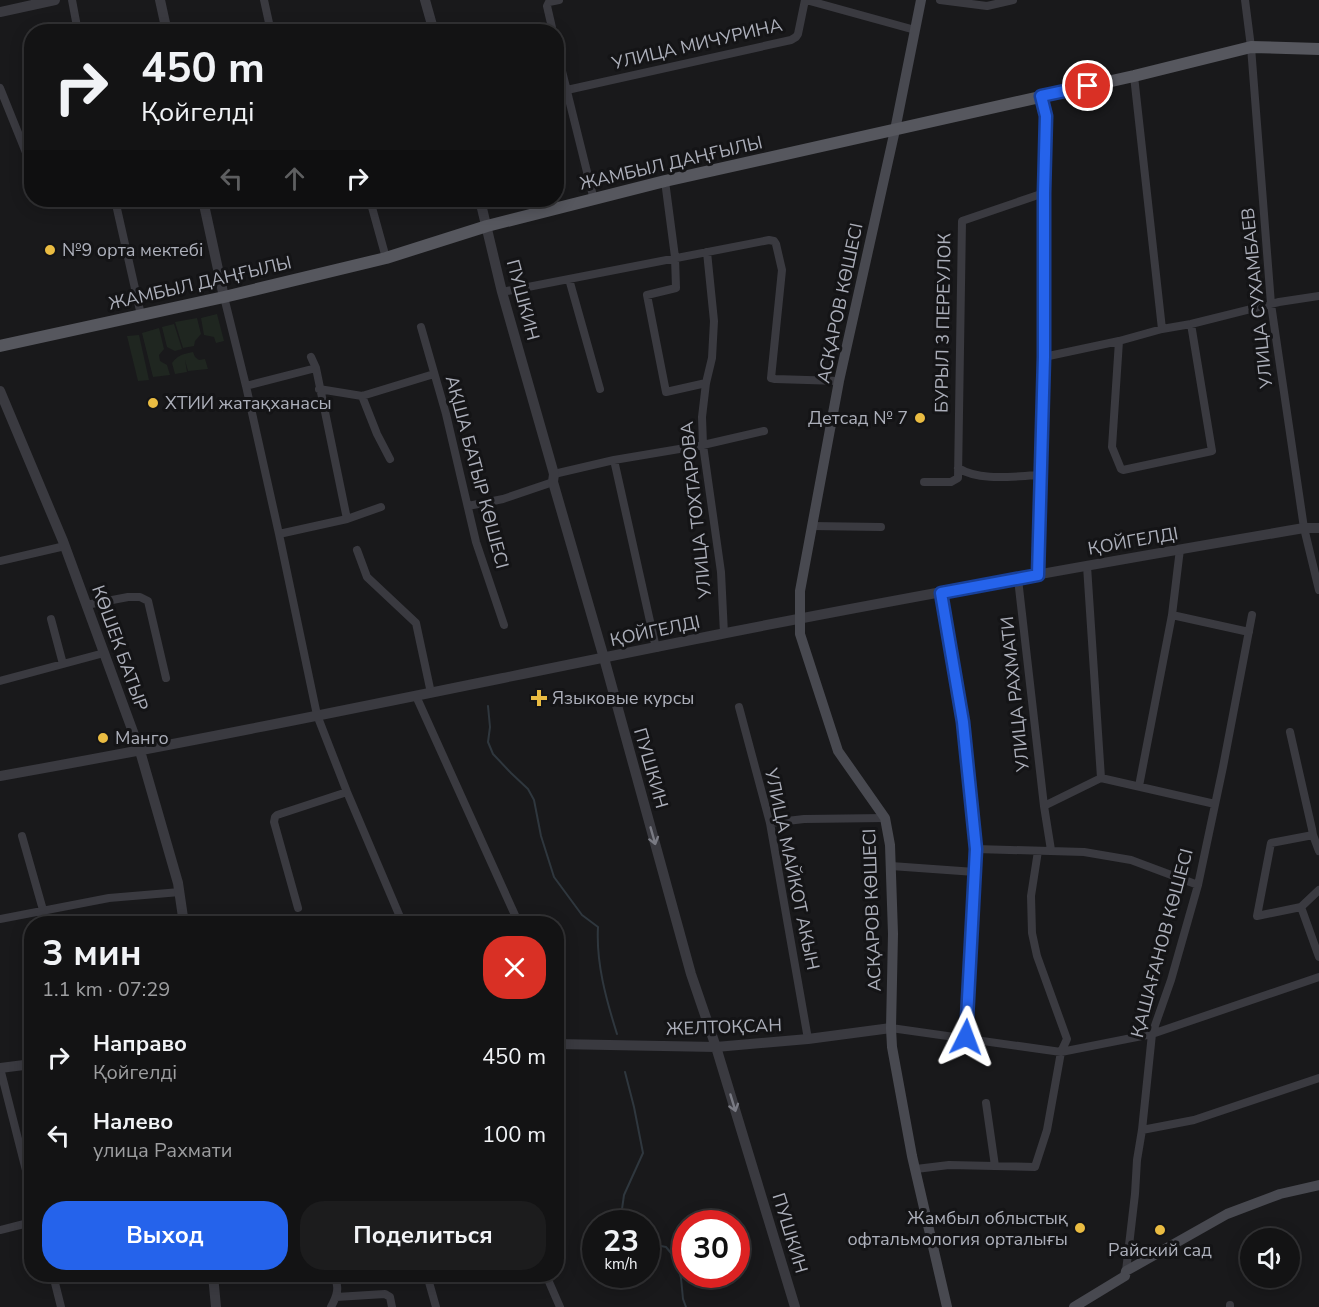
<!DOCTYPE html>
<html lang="ru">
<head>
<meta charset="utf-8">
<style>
  :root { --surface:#131314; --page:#1c1c1d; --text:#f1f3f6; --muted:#9d9ea0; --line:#323234; --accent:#2563eb }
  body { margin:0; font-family:"Nunito Sans",sans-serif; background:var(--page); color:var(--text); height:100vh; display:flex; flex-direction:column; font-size:22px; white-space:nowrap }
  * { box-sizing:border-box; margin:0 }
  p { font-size:20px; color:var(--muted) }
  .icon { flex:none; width:33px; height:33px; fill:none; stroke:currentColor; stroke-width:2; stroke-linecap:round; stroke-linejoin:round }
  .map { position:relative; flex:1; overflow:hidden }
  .side { position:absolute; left:24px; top:916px; width:540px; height:366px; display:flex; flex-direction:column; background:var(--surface); border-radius:24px; box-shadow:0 3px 15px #0003,0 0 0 2px var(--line) }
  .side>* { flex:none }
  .top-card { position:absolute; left:24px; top:24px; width:540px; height:183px; border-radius:24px; box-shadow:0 3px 15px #0003,0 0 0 2px var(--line); background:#131314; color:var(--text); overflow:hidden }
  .tools { position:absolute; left:1240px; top:1228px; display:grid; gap:12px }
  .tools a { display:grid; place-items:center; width:60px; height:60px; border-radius:50%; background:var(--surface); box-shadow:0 3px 15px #0003,0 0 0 2px var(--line); font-size:30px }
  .speed { position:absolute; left:582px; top:1210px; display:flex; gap:12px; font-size:30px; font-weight:700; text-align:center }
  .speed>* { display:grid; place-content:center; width:78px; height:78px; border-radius:50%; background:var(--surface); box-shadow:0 3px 15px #0003,0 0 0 2px var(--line); line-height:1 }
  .speed small { font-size:15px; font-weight:400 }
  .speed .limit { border:9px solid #d22; background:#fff; color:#111 }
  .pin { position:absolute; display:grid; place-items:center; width:51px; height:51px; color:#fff; margin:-26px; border:3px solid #fff; border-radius:50%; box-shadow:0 2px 6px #0007 }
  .me { position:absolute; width:66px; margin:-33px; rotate:3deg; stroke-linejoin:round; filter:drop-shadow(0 0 4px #0008) }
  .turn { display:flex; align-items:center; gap:21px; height:126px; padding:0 18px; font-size:27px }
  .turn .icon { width:78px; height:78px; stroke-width:2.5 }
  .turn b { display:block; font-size:42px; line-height:51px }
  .lanes { display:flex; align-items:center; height:57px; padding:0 18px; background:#0003; justify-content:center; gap:30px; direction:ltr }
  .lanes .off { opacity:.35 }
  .round { display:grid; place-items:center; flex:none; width:63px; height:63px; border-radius:24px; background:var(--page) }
  .headline { display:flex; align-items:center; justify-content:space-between; height:102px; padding:0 18px }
  h1 { font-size:36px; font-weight:700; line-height:45px }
  .button { display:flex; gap:12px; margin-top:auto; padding:12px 18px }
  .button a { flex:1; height:69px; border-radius:24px; background:var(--accent); color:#fff; font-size:24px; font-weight:700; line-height:69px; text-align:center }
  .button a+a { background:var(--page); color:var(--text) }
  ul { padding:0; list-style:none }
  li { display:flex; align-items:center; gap:18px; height:78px; padding:0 18px }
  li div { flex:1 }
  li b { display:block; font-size:22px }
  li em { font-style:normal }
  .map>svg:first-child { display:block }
</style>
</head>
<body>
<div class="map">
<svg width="1319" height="1307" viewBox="0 0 1319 1307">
  <rect width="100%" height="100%" fill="#19191b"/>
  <path fill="#1f2620" d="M217,314l7,27 -8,2 -2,-6 -10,-2 -3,-17z
    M197,318l4,16 -6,7 -1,5 -11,2 -8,-26z
    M174,324l8,25 -7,2 -8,-4 -5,-20z
    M159,328l5,21 -5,6 1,6 7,4 3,10 -17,2 -11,-44z
    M139,335l10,45 -11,1 -11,-45z
    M193,352l2,5 4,3 6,-1 3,10 -20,2 -3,-11 2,12 -12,2 -3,-11c6,-8 11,-9 21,-11z"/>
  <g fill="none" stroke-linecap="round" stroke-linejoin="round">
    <path stroke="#2f373e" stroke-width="2" d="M488,706l2,21 -2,15 5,12 18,19 17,16 6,11 7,36 13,41 28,38 16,12c-2,36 8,72 19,107
      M623,1224l-1,-15 2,-14 19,-42 -9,-46 -9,-35
      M646,1243l20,4 10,12 5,19 2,21 3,8"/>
    <path stroke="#3a3a40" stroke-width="8" d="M72,0l6,32
      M264,0l7,32
      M806,0l109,30
      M940,0l47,6 26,-6
      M1245,0l6,47 20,257 33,224 15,62
      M553,32l-6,-26 2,-4 10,-2
      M556,47l38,153
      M1134,76l28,253
      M0,88l29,72
      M567,90l224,-50 5,-3 2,-3 7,-34
      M665,181l10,76 1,31 -29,7 19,97 40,-9
      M115,200l26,115
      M370,200l16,58
      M707,252l7,69 -2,37 -6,25 -4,34 1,28 18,127 3,62
      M569,279l31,110
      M502,292l267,-52 5,1 2,3 6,26 -11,108 4,1 64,2
      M224,297l22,89 33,148 38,181 30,77 56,132
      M421,327l25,87 30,128 28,83
      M1119,341l-7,106 9,22 2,1 89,-19 -21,-127
      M311,357l5,11 31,151
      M1044,357l75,-16 43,-12 29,-5 88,-22 40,-6
      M246,386l70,-18
      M319,389l43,7 72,-22
      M362,396l15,38 13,25
      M614,460l42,188
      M958,468c23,14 56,8 83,7
      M554,474l60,-14 89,-15 61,-14
      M924,482h27l7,-4 4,-257 82,-28
      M468,506l35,-7 50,-17
      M812,526l69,1
      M279,534l68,-15 34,-12
      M1180,549l-8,66 77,17
      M357,550l10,27 49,46 15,70
      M0,561l65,-15
      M1087,566l14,212
      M1038,575l6,-218v-164l2,-77 -5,-20
      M1018,579l26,227
      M941,593l22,129 13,127 -10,188
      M86,605l42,-8h12l8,4 18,77
      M51,619l12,45
      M0,681l104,-28
      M416,696l103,228
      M739,707l31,116 38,216
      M1290,732l22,97 1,6 6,16
      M1139,786l33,-171
      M770,823l34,-4 81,-1
      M22,836l25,88
      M976,849l108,3 47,8 67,25
      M1051,850l-7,-44 57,-28 114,26
      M891,866l84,6
      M1319,890l-18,17 18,50
      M1301,907l-44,9 14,-73 42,-8
      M298,908l-24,-86 1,-5 2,-2 70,-23
      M0,919l109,-21 71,-6
      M556,1024l6,21
      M891,1028l170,24 91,-18 167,-57
      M0,1068l32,126
      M986,1103l9,63
      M1142,1130l52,-10 125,-42
      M916,1169l33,-4 86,2 12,-37 14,-78 6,-13 -30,-83 -5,-23 -1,-37 7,-45
      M0,1230l32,-8
      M1126,1271l9,-77 2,-34 5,-30 10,-96 19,-54 27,-95 25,-118 29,-152
      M53,1275l8,32
      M427,1275l9,32
      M546,1275l14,32
      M336,1297l49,-3 5,3 2,10
      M331,1307c6,-11 9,-20 3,-32
      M1230,1307v-2"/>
    <path stroke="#3a3a40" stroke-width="10" d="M160,0l7,32
      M425,0l9,32
      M0,12l55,-12
      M203,200l21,97
      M480,200l22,92 52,182 -1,8 51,176 87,316 25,73 79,260
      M0,391l63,150 77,210 38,132 6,41
      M0,776c243,-43 484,-95 726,-143 192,-38 385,-72 578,-105h15
      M556,1044l160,3 92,-8 83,-11
      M0,1068l32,-4
      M213,1275l3,32"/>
    <path stroke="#484950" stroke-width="10" d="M921,0l-26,130 -56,251 -39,210v43l38,117 47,67 5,27 3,89 -2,94 1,19 20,109 35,151
      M1074,1307l51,-31 1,-5 101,-57 53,-20 39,-9"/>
    <path stroke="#56575e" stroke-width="12" d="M0,346l224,-49 162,-39 101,-32 178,-45 469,-105 117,-29 68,2"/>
  </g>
  <defs><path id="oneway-shaft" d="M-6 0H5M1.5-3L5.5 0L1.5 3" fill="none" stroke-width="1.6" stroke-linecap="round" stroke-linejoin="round" transform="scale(1.5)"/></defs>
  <g stroke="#797a83">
    <use href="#oneway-shaft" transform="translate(653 836) rotate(74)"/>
    <use href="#oneway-shaft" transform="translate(733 1103) rotate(73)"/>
  </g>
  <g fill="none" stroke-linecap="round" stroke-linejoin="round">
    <g stroke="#184099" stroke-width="15">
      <path id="route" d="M966,1037l10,-188 -13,-127 -22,-129 97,-18 6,-218v-164l2,-77 -5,-20 47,-10"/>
    </g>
    <use href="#route" stroke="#2563eb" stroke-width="10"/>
  </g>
  <g fill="#eabc42" stroke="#141416" stroke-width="2">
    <circle cx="50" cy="250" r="6"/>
    <circle cx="153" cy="403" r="6"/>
    <circle cx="920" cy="418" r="6"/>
    <path d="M536 689h6v6h6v6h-6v6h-6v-6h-6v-6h6z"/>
    <circle cx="103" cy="738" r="6"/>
    <circle cx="1080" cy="1228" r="6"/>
    <circle cx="1160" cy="1230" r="6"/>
  </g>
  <g text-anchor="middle" stroke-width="6" stroke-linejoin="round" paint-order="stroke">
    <g font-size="18" fill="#acafba" stroke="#141416">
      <text transform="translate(697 44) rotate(-13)" y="6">УЛИЦА МИЧУРИНА</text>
      <text transform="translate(671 163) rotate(-13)" y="6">ЖАМБЫЛ ДАҢҒЫЛЫ</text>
      <text transform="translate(200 283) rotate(-13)" y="6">ЖАМБЫЛ ДАҢҒЫЛЫ</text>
      <text transform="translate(1257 298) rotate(-96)" y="6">УЛИЦА СУХАМБАЕВ</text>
      <text transform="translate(523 300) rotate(75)" y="6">ПУШКИН</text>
      <text transform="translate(840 303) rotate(-78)" y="6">АСҚАРОВ КӨШЕСІ</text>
      <text transform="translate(943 323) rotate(-89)" y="6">БУРЫЛ 3 ПЕРЕУЛОК</text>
      <text transform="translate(477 472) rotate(75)" y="6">АҚША БАТЫР КӨШЕСІ</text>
      <text transform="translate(696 510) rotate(-96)" y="6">УЛИЦА ТОХТАРОВА</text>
      <text transform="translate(1133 541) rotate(-10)" y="6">ҚОЙГЕЛДІ</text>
      <text transform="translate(655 631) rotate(-12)" y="6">ҚОЙГЕЛДІ</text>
      <text transform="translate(120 648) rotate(70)" y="6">КӨШЕК БАТЫР</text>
      <text transform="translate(1015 694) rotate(-96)" y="6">УЛИЦА РАХМАТИ</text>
      <text transform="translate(651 768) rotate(74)" y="6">ПУШКИН</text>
      <text transform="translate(792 869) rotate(78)" y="6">УЛИЦА МАЙКОТ АКЫН</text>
      <text transform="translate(872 910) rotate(-92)" y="6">АСҚАРОВ КӨШЕСІ</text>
      <text transform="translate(1162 943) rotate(-75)" y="6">ҚАШАҒАНОВ КӨШЕСІ</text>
      <text transform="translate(724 1027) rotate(-2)" y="6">ЖЕЛТОҚСАН</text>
      <text transform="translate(790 1233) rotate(73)" y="6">ПУШКИН</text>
    </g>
    <g font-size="18" fill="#acafba" stroke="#141416" text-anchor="start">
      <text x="62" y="256">№9 орта мектебі</text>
      <text x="165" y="409">ХТИИ жатақханасы</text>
      <text x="908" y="424" text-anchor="end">Детсад № 7</text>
      <text x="552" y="704">Языковые курсы</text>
      <text x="115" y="744">Манго</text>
      <text x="1068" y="1224" text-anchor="end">Жамбыл облыстық<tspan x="1068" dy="21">офтальмология орталығы</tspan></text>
      <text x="1160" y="1256" text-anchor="middle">Райский сад</text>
    </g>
  </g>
</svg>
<div class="tools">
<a><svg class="icon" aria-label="sound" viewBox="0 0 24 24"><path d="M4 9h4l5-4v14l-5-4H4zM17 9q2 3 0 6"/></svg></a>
</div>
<div class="speed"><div>23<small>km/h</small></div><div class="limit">30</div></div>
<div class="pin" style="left:1088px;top:86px;background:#d93025"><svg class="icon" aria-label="arrive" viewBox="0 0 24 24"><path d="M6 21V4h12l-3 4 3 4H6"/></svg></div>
<svg class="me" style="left:966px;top:1037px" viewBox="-20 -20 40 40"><path d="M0-17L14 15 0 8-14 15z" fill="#2563eb" stroke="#fff" stroke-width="4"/></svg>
<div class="top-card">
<div class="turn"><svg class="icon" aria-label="right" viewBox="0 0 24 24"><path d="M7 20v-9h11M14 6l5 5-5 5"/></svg><div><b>450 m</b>Қойгелді</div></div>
<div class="lanes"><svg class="icon off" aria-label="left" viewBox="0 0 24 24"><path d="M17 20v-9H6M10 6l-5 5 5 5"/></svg><svg class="icon off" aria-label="ahead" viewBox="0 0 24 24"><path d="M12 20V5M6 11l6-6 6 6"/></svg><svg class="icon" aria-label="right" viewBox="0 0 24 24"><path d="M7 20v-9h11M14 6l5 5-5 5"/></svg></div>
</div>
<section class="side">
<div class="headline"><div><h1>3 мин</h1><p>1.1 km · 07:29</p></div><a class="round" style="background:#d93025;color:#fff"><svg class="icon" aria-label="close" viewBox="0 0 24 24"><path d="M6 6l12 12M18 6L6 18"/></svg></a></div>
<ul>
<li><svg class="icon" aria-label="right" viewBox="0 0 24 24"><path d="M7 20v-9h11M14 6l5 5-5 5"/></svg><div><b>Направо</b><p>Қойгелді</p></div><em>450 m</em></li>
<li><svg class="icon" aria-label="left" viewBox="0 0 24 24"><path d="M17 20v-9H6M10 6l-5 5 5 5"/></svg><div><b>Налево</b><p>улица Рахмати</p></div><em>100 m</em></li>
</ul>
<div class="button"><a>Выход</a><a>Поделиться</a></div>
</section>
</div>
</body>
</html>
